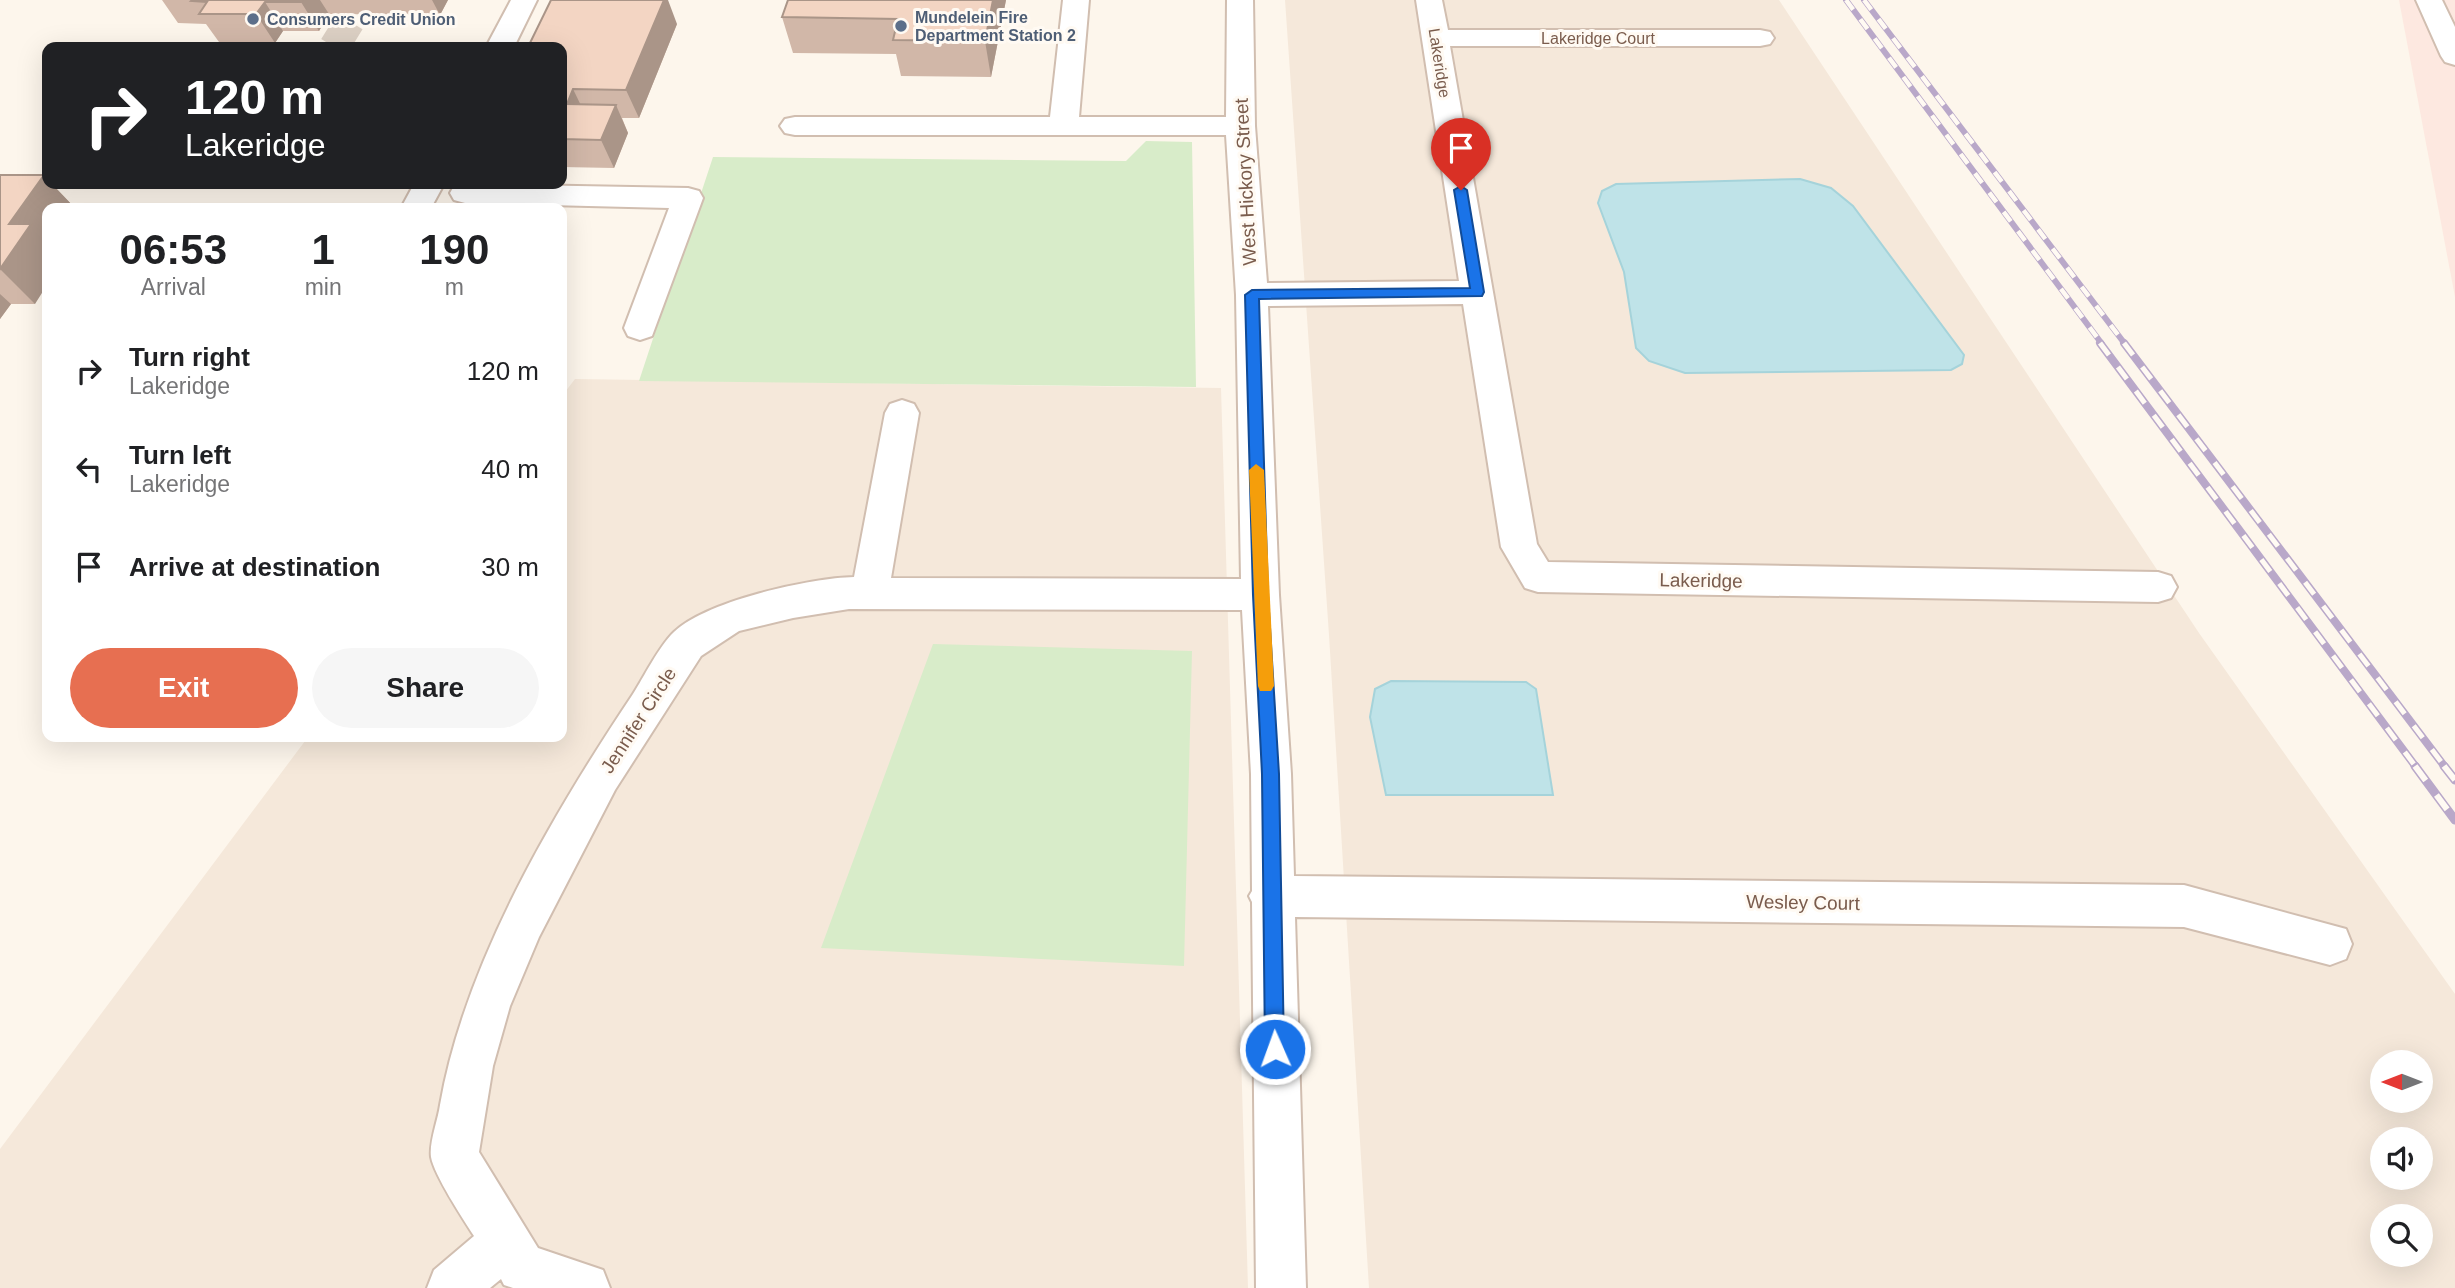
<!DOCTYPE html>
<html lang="en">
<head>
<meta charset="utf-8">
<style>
  :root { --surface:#fff; --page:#f6f6f6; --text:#202124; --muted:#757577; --accent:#e76f51 }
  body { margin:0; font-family:Arial,sans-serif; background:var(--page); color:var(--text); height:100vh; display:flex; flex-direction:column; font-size:26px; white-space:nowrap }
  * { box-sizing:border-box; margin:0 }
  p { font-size:23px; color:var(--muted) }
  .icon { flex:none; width:38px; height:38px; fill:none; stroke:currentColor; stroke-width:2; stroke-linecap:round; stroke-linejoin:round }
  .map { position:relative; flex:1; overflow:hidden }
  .side { position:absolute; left:42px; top:203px; width:525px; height:539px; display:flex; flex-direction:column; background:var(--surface); border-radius:14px; box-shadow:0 7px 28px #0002 }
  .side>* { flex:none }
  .top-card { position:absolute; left:42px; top:42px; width:525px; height:147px; border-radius:14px; box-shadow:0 7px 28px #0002; background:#202124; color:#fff; overflow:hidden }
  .needle { width:46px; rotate:270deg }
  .fabs { position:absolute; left:2370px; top:1050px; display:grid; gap:14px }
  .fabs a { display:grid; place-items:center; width:63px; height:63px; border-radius:50%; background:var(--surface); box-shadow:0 7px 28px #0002; font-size:35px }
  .pin { position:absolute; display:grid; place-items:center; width:60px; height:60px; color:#fff; margin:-72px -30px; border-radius:50% 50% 50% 0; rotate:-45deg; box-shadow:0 0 7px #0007 }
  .pin .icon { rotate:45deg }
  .me { position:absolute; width:77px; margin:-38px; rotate:358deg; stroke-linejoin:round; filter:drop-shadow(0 0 5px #0008) }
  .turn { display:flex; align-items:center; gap:24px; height:147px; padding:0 28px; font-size:32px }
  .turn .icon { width:91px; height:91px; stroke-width:2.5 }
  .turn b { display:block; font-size:49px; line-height:60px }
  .eta { display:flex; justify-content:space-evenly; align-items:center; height:119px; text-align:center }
  .eta b { font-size:42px; font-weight:700; line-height:49px }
  .primary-button { display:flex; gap:14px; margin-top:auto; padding:14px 28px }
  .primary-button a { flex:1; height:80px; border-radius:42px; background:var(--accent); color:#fff; font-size:28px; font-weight:700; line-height:80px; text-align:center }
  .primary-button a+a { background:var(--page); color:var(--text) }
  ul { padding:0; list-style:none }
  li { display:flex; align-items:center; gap:21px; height:98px; padding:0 28px }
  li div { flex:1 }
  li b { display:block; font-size:26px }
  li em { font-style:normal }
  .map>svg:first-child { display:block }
</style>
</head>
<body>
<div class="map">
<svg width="2455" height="1288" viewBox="0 0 2455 1288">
  <rect width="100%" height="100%" fill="#fdf6ec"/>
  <path fill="#f5e8da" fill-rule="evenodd" d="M1285,0h494l420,633 256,361v294h-1086l-40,-653zM2382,1062h38v39h-38zM2382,1139h38v39h-38zM2382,1216h38v39h-38z
    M575,379l646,9 27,900h-1248v-139l308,-412h254v-341z"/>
  <path fill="#fde8e0" d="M2399,0h56v297z"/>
  <path fill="#d8ecc9" d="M1146,141l46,1 4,245 -557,-6 74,-224 413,4z
    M933,644l259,7 -8,315 -363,-18z"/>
  <path fill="#bfe3e8" stroke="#a5d3da" stroke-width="2" d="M1800,179l31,9 22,18 111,149 -2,9 -11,6 -266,3 -36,-12 -13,-13 -12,-76 -26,-69 4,-12 14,-7z
    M1391,681l135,1 10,7 17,106h-167l-16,-78 5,-28z"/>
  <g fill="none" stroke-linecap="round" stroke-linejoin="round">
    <path stroke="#dcd0c4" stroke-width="30" stroke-dasharray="30 15" stroke-linecap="butt" d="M334,47l29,-47"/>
    <g stroke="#d1beb0" stroke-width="4">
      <path id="minor" d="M511,0h26l-23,47h-28z
        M1063,0h26l-10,117h147l1,-117h26l2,126 12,157 192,-2 -43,-281h26l6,30h312l10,2 4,6 -4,6 -10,2h-310l87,498 11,18 610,10 13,4 6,11 -6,11 -13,4 -620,-10 -13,-4 -24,-41 -38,-243 -195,2 11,289 12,179 3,102 890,9 162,44 6,15 -6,15 -16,6 -146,-38 -889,-10 11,371h-50l-4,-386 -3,-6 3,-5 -1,-117 -9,-164 -393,-1 -56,9 -54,13 -38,25 -86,134 -76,147 -29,69 -17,60 -14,86 59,96 65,22 7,18h-97l-9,-3 -3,-6 -11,9h-63l7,-18 40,-34c-11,-17 -40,-61 -43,-79 -2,-15 7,-37 9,-52 25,-143 113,-291 193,-411 11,-17 26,-48 41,-62 33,-31 135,-54 180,-55l31,-164 5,-9 12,-4 12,4 5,9 -28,165 350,1 -5,-284 -10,-160h-431l-10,-2 -5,-7 5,-7 10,-2h255z
        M2416,0h26l13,27v38l-10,-3 -4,-6z
        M414,184h30l-13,24h-30z
        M462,184l226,4 11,3 4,7 -51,138 -12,4 -12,-4 -4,-8 45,-120 -204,-5 -11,-3 -4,-7 4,-7z"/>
    </g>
    <use href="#minor" fill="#fff" fill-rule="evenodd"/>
    <g stroke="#b9a8c9" stroke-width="6">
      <path id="rail-far2" d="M1846,0l256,344
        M1864,0l261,344"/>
    </g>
    <g stroke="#b9a8c9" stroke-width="8">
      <path id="rail-far1" d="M2100,343l316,424
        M2124,343l321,424"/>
    </g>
    <g stroke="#b9a8c9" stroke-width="9">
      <path id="rail" d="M2415,766l40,54
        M2444,766l11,14"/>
    </g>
    <use href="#rail-far2" stroke="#fffaf3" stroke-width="4.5" stroke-dasharray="12" stroke-linecap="butt"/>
    <use href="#rail-far1" stroke="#fffaf3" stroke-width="5" stroke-dasharray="15" stroke-linecap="butt"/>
    <use href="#rail" stroke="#fffaf3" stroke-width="6" stroke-dasharray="18" stroke-linecap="butt"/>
  </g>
  <path fill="#d1b7a8" d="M162,0h286l-8,15 -111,-1 -10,17h-36l-8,12 -56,-1 -13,-18 -28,-1z
    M1006,0l-15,77 -90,-1 -5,-22 -103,-1 -11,-36z
    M677,24l-38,94h-17l6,15 -14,35 -52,-1v-120z
    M0,175l52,9 23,24h-28l-12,96h-24l-11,15z"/>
  <path fill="#aa9588" d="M302,0h18l9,14 -10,17 -18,-29z
    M432,0h16l-8,15z
    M664,0h4l9,24 -38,94 -13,-28z
    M993,0h13l-15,77 -6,-36z
    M265,2l18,29 -8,12 -19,-29z
    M573,89l14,29 -20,-14z
    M616,105l12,28 -14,35 -13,-28z
    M44,175l3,3v6h5l23,24h-28v77l-12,19 -35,-35 9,-45z
    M0,294l11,10 -11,15z"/>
  <path fill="#f3d5c3" stroke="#aa9588" stroke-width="2" d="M192,0h110l-1,2h-36l-9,12h-57l8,-12 -16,-1z
    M551,0h113l-38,90 -53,-1 -6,15 49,1 -15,35 -39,-1v-92h-34z
    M788,0h205l-8,41 -92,-1 5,-21 -116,-2z
    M0,175h44l-35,49h22l-31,45z"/>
  <path fill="#1a73e8" stroke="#114b97" stroke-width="2" d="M1461,186l6,4 17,102 -2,4 -223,3 9,296 11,179 5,275 -3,6 -6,3 -7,-3 -3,-6 -3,-275 -9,-179 -8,-300 7,-5 218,-2 -16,-98z"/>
  <path fill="#f59e0b" d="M1256,464l8,6 10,216 -3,5h-11l-2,-5 -9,-216z"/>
  <g fill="#5c6f8a" stroke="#fffaf3" stroke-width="2.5">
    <circle cx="253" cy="19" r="7"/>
    <circle cx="901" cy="26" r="7"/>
  </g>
  <g text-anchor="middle" stroke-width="6" stroke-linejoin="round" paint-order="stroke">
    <g font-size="16" font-weight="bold" fill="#4e5e75" stroke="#fffaf3" text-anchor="start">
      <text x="915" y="23">Mundelein Fire<tspan x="915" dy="18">Department Station 2</tspan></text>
      <text x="267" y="25">Consumers Credit Union</text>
    </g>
    <g font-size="16" fill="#7a5c4d" stroke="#fffaf3">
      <text x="1598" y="44">Lakeridge Court</text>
      <text transform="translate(1440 63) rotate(81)" y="6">Lakeridge</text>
    </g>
    <g font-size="19" fill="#7a5c4d" stroke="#fffaf3">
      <text transform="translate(1245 182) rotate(-93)" y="7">West Hickory Street</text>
      <text transform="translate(1701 580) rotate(1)" y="7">Lakeridge</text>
      <text transform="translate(638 720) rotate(-57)" y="7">Jennifer Circle</text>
      <text transform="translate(1803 902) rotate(1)" y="7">Wesley Court</text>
    </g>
  </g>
</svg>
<div class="fabs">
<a><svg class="needle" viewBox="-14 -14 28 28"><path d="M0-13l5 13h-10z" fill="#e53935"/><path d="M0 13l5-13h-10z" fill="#757577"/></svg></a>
<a><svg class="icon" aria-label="sound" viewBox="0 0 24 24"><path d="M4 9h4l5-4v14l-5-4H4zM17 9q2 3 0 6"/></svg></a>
<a><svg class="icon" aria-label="search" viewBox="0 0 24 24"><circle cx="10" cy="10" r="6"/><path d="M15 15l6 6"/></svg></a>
</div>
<div class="pin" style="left:1461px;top:190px;background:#d93025"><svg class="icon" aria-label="arrive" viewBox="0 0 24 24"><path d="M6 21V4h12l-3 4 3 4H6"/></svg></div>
<svg class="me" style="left:1275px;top:1049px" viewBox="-20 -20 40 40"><circle r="17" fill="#1a73e8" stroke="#fff" stroke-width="3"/><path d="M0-11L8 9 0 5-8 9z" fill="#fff"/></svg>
<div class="top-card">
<div class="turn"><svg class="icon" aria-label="right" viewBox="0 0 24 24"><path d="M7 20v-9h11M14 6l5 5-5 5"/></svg><div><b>120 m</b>Lakeridge</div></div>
</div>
<section class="side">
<div class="eta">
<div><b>06:53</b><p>Arrival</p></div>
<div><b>1</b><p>min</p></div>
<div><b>190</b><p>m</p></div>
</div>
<ul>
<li><svg class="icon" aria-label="right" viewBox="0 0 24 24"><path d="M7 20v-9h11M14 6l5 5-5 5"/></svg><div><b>Turn right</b><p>Lakeridge</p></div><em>120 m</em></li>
<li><svg class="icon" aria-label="left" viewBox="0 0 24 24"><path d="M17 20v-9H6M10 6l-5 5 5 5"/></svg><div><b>Turn left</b><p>Lakeridge</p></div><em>40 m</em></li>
<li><svg class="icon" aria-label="arrive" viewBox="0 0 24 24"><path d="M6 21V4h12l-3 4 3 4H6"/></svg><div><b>Arrive at destination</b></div><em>30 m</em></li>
</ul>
<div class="primary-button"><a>Exit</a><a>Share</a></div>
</section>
</div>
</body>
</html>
